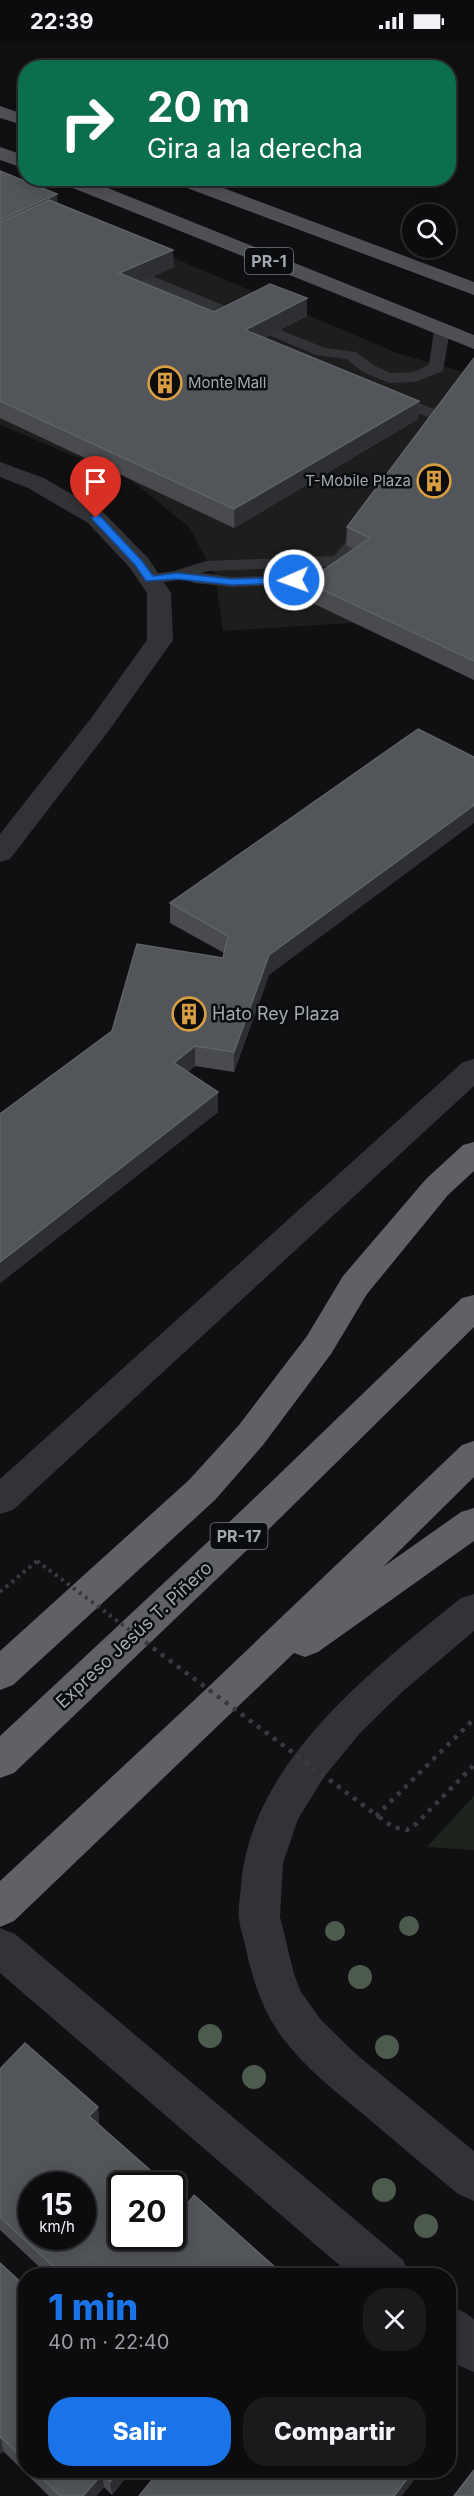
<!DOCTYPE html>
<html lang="es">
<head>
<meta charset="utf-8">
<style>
  :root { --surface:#0c0c0e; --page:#1a1a1c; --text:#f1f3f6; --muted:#9a9b9e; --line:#2c2c2e; --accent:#1a73e8 }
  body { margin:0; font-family:Inter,sans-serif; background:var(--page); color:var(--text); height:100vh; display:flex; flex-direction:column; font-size:22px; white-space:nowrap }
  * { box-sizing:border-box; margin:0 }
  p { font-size:20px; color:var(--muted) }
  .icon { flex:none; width:33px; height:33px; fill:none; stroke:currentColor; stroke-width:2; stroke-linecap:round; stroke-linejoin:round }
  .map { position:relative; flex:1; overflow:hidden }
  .sheet { position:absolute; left:18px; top:2226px; width:438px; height:210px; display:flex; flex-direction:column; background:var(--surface); border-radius:24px; box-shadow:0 3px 15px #0003,0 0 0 2px var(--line) }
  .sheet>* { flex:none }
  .top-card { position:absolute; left:18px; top:18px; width:438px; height:126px; border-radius:24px; box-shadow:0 3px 15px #0003,0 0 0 2px var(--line); background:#0b6e4f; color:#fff; overflow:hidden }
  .tools { position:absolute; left:402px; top:162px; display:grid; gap:12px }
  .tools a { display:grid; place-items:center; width:54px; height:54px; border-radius:50%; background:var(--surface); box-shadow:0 3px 15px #0003,0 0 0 2px var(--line); font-size:30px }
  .speed { position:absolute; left:18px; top:2130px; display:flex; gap:12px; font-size:30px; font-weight:700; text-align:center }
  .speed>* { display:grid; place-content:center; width:78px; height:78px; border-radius:50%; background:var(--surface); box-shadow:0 3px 15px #0003,0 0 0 2px var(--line); line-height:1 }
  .speed small { font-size:15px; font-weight:400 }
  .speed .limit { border:3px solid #111; border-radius:9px; background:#fff; color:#111 }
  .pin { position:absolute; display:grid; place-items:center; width:51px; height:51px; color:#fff; margin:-62px -26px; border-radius:50% 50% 50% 0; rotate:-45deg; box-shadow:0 0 6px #0007 }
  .pin .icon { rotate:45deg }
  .me { position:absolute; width:66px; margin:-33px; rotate:268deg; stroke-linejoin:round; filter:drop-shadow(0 0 4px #0008) }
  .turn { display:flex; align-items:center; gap:21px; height:126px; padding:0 30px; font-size:27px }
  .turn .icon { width:78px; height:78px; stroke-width:2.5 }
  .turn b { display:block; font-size:42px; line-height:51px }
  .round { display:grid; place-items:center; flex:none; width:63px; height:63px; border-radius:24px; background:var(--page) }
  .summary { display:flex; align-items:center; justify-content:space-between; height:102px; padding:0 30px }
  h1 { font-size:36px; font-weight:800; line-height:45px; color:var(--accent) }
  .primary-button { display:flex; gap:12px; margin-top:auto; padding:12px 30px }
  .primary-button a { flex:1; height:69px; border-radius:24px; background:var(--accent); color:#fff; font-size:24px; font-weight:800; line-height:69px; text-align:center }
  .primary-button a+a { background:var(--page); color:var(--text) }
  .status { display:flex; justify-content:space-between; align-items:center; height:42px; padding:0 30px; background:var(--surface); direction:ltr }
  .status svg { height:16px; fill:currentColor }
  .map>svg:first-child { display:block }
</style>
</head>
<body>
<div class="status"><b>22:39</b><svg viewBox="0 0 49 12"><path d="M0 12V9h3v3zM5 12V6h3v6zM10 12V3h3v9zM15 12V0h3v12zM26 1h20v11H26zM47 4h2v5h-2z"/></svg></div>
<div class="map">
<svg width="474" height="2454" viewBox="0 0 474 2454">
  <rect width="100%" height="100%" fill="#101012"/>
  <path fill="#1d1d1e" d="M0,142l397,169 77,22v305l-121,-57 -130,8 -8,-56 -26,-48 -58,-47 -131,-55z"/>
  <path fill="#1d241e" d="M474,1754v54l-47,-3z"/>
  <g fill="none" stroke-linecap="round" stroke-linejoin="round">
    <path stroke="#383a3d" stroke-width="4" stroke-dasharray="3 4.5" stroke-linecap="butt" d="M0,1550l37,-31"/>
    <path stroke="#383a3d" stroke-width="4.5" stroke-dasharray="4 6" stroke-linecap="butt" d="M376,1774l98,-97
      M379,1775l14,10 14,3 9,-6 58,-59"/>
    <path fill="#323336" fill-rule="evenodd" d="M147,232l98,40 3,3 -8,5 -5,-2 -93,-38 -3,-3z
      M442,283l8,5 -7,41 -28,11 -26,1 -26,-11 -17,-13 -30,-4 -47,-20 -3,-3 8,-5 51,21 31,4 19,14 16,7 22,-1 16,-7 5,-35z
      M390,350l57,22 2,3 -2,3h-12l-51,-20 -2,-3 2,-3z
      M351,500l6,1 3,4 -15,18 -6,1 -131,5 -7,2 31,4 110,-3 3,4 -3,4 -6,1 -104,4 -38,-4 -8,-4 -36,5 -6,-1 -3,-4 3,-4 30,-4 32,-10 128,-5 11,-13z"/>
    <path fill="#323336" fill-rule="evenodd" d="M0,420l44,16 60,35 44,45 23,35 2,47 -63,89 -100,130 -10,3v-28l92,-117 55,-77v-47l-17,-25 -42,-45 -60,-35 -28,-11z
      M474,1017v27l-461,424 -13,4v-35l463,-417z
      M474,1552v37l-72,61 -42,41 -36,44 -26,42 -15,44 -3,54 14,57 7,18 20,28 36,35 117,96v50l-16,-7c-31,-26 -62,-52 -94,-79 -29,-24 -59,-47 -82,-78 -18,-24 -28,-54 -35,-83 -2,-12 -7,-24 -8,-36 -1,-10 1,-21 2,-32 9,-123 131,-216 220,-288z
      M0,1886l15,6 388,326 7,16h-58l-352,-303z
      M448,2263l16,7 10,7v53l-16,-7 -10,-7z"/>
    <path fill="#4e5055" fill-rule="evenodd" d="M0,64l26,9v11l-26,-8z
      M0,105l26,9v13l-26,-9z
      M56,136h27l391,157v14l-416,-167z
      M169,136h28l277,104v13l-303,-113z"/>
    <path fill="#5f6166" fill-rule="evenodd" d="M474,1100v29l-26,24 -81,99 -36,60 -68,91 -48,55 -202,185 -13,5v-39l189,-171 50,-55 68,-89 36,-60 83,-97 37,-34z
      M474,1253v32l-205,202 -255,244 -14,5v-42l243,-227 219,-211z
      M474,1399v36l-91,90 78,-55 13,-4v33l-156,111 -13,5 -11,-4 -280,268 -14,6v-46l204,-190 258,-246z"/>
    <path stroke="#383a3d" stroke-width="4" stroke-dasharray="3 4.5" stroke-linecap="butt" d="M37,1519l102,76"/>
    <path stroke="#383a3d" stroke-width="4.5" stroke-dasharray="4 6" stroke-linecap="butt" d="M137,1594l242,181"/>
  </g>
  <g fill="#4c5b4d">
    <circle cx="409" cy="1884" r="10"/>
    <circle cx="335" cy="1889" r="10"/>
    <circle cx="360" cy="1935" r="12"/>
    <circle cx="210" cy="1994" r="12"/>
    <circle cx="387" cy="2005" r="12"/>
    <circle cx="254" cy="2035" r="12"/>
    <circle cx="384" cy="2148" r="12"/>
    <circle cx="426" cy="2184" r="12"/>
  </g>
  <path fill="#494b4e" d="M0,129l57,33 117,63 -34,15 74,30 93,-14v18l-43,22 155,63 -1,18 -184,109 -234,-110z
    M474,316v322l-168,-80v-18l48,-33 -8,-4 1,-18z
    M418,687l-149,246 -35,97 -39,-6 -7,6 30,40 -218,171v-169l223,-156 1,-5 -54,-30v-20z
    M0,2027l98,38 1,16 -1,1 90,79 -139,73 -49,-46z
    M0,2221l26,24v183h106l-20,25 -8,-8 -8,9h-47l-46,-45 -3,3z"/>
  <path fill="#2e2f32" d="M57,152l1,16 -58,27v-17z
    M173,208l1,17 -54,24 -1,-18z
    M307,256v18l-63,32 1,-18z
    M419,359l-1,18 -184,109v-19z
    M474,763v18l-205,152 -35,97v-20l35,-97z
    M195,1004v20l-20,17 -1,-20z
    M218,1050v20l-218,171v-21z
    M98,2065l1,16 -9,8 -1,-15z
    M1,2395l2,14 -3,3v-16z
    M120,2428h12l-20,25 -2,-13z
    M414,2428h8l-20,26h-8z
    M102,2432l2,13 -8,9h-13z"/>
  <path fill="#525559" stroke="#5f6267" stroke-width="1.5" fill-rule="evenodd" d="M0,129l57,23 -57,26z
    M49,158l124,50 -54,23 95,39 56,-28 37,14 -62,32 174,71 -185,108 -234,-108v-179z
    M474,316v303l-168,-79 64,-44 -23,-11z
    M418,687l56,28v48l-205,150 -35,97 -39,-6 -21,17 44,29 -218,170v-148l112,-83 25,-87 86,14 5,-22 -58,-33z
    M25,2001l73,64 -9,9 79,70h-46v50h50v-46l16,13 6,-8 91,81h-236l7,-7 -56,-52v-148zM32,2144h50v50h-50z
    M0,2221l26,24v175l-25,-25 -1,1z
    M34,2428h86l-10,12 -8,-8 -19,22h-23z
    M160,2428h254l-20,26h-255z
    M474,2428v26h-20z"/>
  <path fill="#1a73e8" stroke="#114b97" stroke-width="1.5" d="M96,473l4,1 42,45 11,15 24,-3 55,6 62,-2 5,3 -5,3 -62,2 -55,-6 -31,2 -11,-16 -42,-45 -2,-2z"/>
  <defs>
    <g id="building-ring" transform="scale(1.725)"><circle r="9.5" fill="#0b0c0d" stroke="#d99e41" stroke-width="1.5"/><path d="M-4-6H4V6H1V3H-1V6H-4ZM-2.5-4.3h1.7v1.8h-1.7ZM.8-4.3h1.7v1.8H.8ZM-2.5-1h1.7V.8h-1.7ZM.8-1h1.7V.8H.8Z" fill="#d99e41"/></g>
  </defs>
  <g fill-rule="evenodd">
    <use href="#building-ring" x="165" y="341"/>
    <use href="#building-ring" x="434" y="439"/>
    <use href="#building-ring" x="189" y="972"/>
  </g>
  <g text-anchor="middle" stroke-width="5" stroke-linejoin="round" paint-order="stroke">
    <g font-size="15" fill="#a3a8b1" stroke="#0b0c0d" text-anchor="start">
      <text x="188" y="346">Monte Mall</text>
      <text x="411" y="444" text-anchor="end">T-Mobile Plaza</text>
    </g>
    <g fill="#0b0c0d" stroke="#757980" stroke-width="1.5">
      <rect x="245" y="206" width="48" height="26" rx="4.5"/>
      <rect x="210.5" y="1481" width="57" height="26" rx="4.5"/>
    </g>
    <g font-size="16" font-weight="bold" fill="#a3a8b1">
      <text x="269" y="225">PR-1</text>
      <text x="239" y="1500">PR-17</text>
    </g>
    <g font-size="18" fill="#a3a8b1" stroke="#0b0c0d" text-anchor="start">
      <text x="212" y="978">Hato Rey Plaza</text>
    </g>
    <g font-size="18" fill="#a3a8b1" stroke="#0b0c0d">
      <text transform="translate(134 1593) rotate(-43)" y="6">Expreso Jesús T. Piñero</text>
    </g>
  </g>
</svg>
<div class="tools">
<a><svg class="icon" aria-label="search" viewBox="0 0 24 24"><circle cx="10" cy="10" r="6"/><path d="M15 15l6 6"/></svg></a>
</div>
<div class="speed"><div>15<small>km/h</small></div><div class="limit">20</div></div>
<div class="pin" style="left:96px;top:476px;background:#d93025"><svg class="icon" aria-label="arrive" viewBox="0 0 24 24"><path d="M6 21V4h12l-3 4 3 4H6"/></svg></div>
<svg class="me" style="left:294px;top:538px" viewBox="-20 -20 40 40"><circle r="17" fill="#1a73e8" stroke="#fff" stroke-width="3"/><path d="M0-11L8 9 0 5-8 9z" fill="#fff"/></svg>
<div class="top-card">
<div class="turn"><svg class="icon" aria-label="right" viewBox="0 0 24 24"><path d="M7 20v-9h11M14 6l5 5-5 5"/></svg><div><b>20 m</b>Gira a la derecha</div></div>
</div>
<section class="sheet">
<div class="summary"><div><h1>1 min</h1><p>40 m · 22:40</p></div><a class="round"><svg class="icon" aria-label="close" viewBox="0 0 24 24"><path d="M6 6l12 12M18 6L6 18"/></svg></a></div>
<div class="primary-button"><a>Salir</a><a>Compartir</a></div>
</section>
</div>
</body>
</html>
